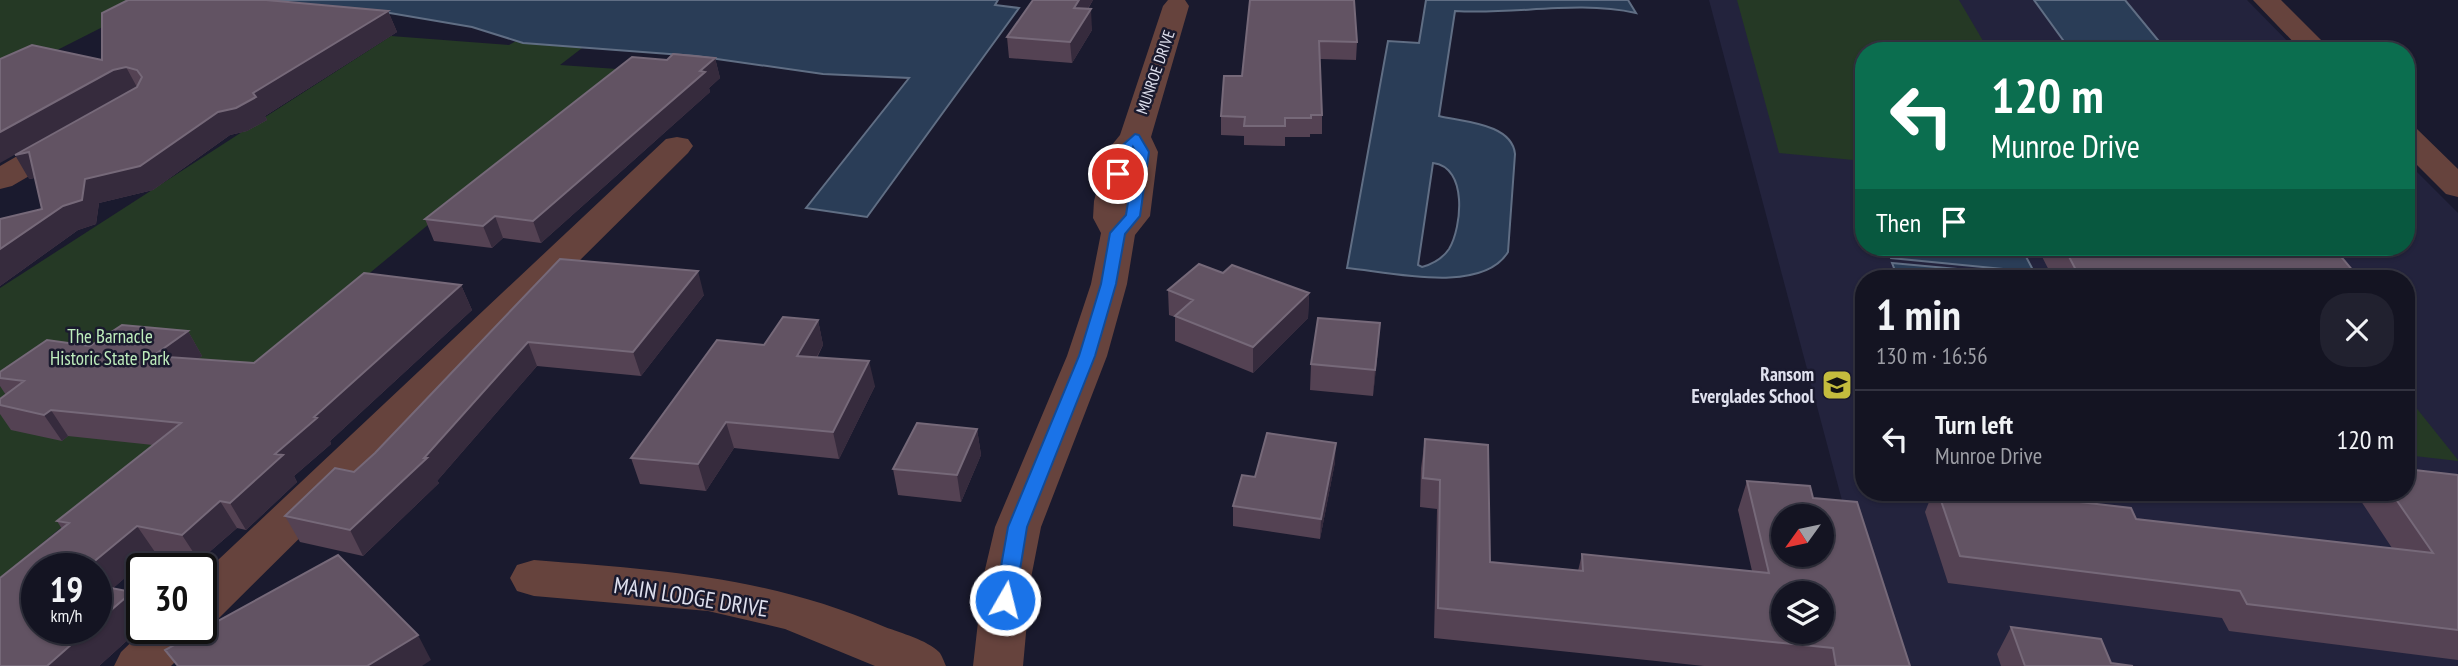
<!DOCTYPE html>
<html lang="en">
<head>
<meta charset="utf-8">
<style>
  :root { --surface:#141422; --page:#21212f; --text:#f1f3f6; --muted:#9d9ea5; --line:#333340 }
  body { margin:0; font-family:"PT Sans Narrow",sans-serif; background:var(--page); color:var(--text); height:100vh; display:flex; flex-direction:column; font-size:26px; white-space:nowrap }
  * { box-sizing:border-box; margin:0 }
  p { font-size:23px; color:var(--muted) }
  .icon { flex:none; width:38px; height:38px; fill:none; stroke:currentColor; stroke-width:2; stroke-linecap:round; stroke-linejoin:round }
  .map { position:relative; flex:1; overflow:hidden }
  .side { position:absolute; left:1855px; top:270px; width:560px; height:231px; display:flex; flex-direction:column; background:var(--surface); border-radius:28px; box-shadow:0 2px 5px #0004,0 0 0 2px var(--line) }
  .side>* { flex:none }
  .guide { position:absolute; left:1855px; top:42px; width:560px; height:214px; border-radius:28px; box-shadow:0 2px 5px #0004,0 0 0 2px var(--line); background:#0b6e4f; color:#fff; overflow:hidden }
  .needle { width:46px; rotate:237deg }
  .tools { position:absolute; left:1771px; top:504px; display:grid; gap:14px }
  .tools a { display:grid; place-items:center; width:63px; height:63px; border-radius:50%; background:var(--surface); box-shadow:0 2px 5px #0004,0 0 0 2px var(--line); font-size:35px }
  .speed { position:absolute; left:21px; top:553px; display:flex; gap:14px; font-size:35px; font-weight:700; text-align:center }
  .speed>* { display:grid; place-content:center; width:91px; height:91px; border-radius:50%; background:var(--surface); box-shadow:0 2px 5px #0004,0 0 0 2px var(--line); line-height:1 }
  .speed small { font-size:18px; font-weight:400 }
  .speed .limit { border:4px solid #111; border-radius:10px; background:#fff; color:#111 }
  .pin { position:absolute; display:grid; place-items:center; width:60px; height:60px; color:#fff; margin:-30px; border:4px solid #fff; border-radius:50%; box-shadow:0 2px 7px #0007 }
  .me { position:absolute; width:77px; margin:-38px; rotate:8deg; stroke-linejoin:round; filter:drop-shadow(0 0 5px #0008) }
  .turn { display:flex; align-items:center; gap:24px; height:147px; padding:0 21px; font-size:32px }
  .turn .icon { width:91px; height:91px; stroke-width:2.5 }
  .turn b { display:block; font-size:49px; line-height:60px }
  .then { display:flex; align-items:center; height:66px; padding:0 21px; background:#0003; gap:14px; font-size:26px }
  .round { display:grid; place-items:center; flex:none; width:74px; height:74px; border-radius:28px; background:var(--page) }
  .overview { display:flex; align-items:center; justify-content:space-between; height:119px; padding:0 21px }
  h1 { font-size:42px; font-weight:700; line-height:52px }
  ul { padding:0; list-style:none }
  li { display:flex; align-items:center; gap:21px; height:98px; padding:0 21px; border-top:2px solid var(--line) }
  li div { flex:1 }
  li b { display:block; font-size:26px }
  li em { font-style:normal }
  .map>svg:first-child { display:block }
</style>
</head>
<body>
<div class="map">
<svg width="2458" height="666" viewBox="0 0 2458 666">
  <rect width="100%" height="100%" fill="#1a1a2e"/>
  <path fill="#23233d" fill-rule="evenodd" d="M1709,0h325l37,51h-207v196h542v-86l52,52v453h-572zM1864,278h542v214h-542z
    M2125,0h122l50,51h-130z"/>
  <path fill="#253925" d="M0,0h156l-156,79z
    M1737,0h222l30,51h-125v110l-85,-8z
    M391,36l118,9 7,-4 70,4 -26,20 57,4 -617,509v-290z
    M2406,395l52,65v1l-52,-6z"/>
  <path fill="#2a3d57" stroke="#606e84" stroke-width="2" fill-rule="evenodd" d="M271,0h727l-3,5 24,3 -152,209 -61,-9 103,-130 -86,-4 -127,-18 -173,-13 -51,-16 -94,-16 -88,-4z
    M1426,0h202l8,13c-60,-13 -121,2 -181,-2l-16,105c23,6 73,7 76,38l-7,98c-26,43 -119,20 -161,16l41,-227 31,2zM1433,163c35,4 29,64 16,86 -7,10 -16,15 -27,18l-4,-2z
    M2034,0h91l42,51h-96z
    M1887,247h134l13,25 -143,-14z
    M1892,263l143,13 1,2h-138z"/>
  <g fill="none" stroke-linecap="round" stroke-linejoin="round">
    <path fill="#66433d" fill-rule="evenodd" d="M1168,0h17l4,6 -38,131 7,15 -8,64 -15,19 -8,49 -20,72 -66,171 -10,51 -8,88h-50l10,-88 12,-51 72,-171 24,-72 10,-51 -8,-15 1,-17 13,-50 13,-16 43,-129z
      M2253,0h28l51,51h-30z
      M2406,127l11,2 41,40v28l-12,-3 -40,-40z
      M68,131l11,2 5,7 -5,7 -67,39 -12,3v-23l57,-33z
      M677,137l11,2 5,7 -5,7 -470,466 -17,5v-48l465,-437z
      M534,560c126,10 233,16 351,67 16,6 42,13 54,25 3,3 5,10 7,14h-71l-90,-37 -77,-18 -174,-15 -17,-5 -7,-13 7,-13z
      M201,625l2,3 -8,14 -24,24h-57l7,-14 25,-24h55z"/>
  </g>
  <path fill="#544253" d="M1033,0h60l-5,9 4,21 -20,33 -63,-5 -2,-21z
    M1250,0l107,42 -1,18 -36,-1 2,56v19h-12v3h-25v9l-41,-1v-9l-23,-1v-19l21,-40z
    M388,11l9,21 -132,84 2,4 -20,11 -17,4 -77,55 -54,13 -3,21 -18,6 -78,56v-67l42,-10 -7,-31 -6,1 99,-87 -3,1 -23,-33z
    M715,58l5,20 -11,10 1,4 -169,151 -38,-5 -11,10 -58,-7 -9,-22 242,-159z
    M2037,247h296l26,31h-306z
    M560,259l144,36 -63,81 -104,-10 -100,115 2,2 -76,73 -63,-14 -15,-26 69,-44 21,-19z
    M1223,273l86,20 -1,25 -55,55 -78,-32v-24l-6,-2 -1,-25z
    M461,285l11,25 -142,131 1,3 -37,32 3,6 -51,48 -9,-2 -38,33 -44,-9 -42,36 19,4 10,14v21l-43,39h-99l62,-137 -5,-8 96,-76 -85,-9 -6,5 -51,-11 -11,-16v-15l6,-4 -6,-9v-14l188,-41 14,25 -4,3 56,4z
    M818,320l5,25 -6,13 58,28 -36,73 -105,-11 -28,43 -66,-7 -9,-26 133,-113z
    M1378,349l-5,47 -63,-6 1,-26z
    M977,429l4,26 -20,47 -63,-7 -5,-26z
    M1425,439l65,123 88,9 4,-17 170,17 -14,-61 9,-29 66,17 97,168h-206l-270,-28 3,-129 -17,-2 1,-39z
    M1335,462l-15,77 -87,-13v-20l22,-29z
    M2458,475v185l-229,-29 -7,-13 -274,-35 -23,-71 8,-20h59l144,27 256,29 -37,-56h51z
    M2011,627l100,36 22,3h-132l-4,-12z"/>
  <path fill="#362b3d" d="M1079,0h14l-18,29 -1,-21z
    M1091,9l1,21 -20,33 -2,-21z
    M388,11l9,21 -132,84 2,4 -20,11 -17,4 -77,55 -54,13 -3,21 -18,6 -78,56v-37l85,-70 168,-86z
    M715,58l5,20 -11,10 1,4 -169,151 -8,-22z
    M126,67l12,22 -13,4 -125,70v-31l113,-62z
    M29,152l14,24 -14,3 -14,-24z
    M495,216l8,22 -11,10 -9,-22z
    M698,271l6,24 -63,81 -8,-24z
    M461,285l11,25 -142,131 1,3 -37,32 3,6 -51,48 -16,-27 45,-49 39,-37z
    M1309,293l-1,25 -55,55v-26z
    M818,320l5,25 -20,37 -6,-26z
    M1380,323l-2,26 -5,47 2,-26z
    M188,331l14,25 -33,26 -16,-26z
    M528,342l9,24 -100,115 2,2 -76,73 -13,-26 74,-72z
    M869,361l6,25 -36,73 -6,-27z
    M51,410l17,26 -6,5 -18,-26z
    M726,422l8,26 -28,43 -8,-27z
    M977,429l4,26 -20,47 -4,-27z
    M1336,443l-1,19 -15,77 1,-20z
    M220,501l17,27 -38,33 -17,-26z
    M137,526l18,26 -59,51v-34h-11z
    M132,592l10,14v21l-43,39h-52l43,-38h6v-5z
    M418,635l13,25 -9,6h-55z"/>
  <path fill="#625363" stroke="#766979" stroke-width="2" fill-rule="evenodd" d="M128,0h138l122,11 -135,82 3,4 -20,11 -18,4 -78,54 -55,13 -3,21 -19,6 -63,43v-30l42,-10 -13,-57 -14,3 122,-68 5,-10 -5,-7 -11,-3 -13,3 -113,62v-73l32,-14 70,15v-47z
    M1033,0h46l-5,8 17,1 -21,33 -63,-5z
    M1250,0h104l3,42 -38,-1 3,74h-11v3h-26v8h-41l1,-9 -24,-1 3,-40h18z
    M673,54l42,4 -15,13 5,1 -172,149 -38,-5 -12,10 -58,-7 207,-162 35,3z
    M2064,247h269l26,31h-233l-48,-4z
    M560,259l138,12 -65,81 -105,-10 -104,116h3l-77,72 -65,-14 50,-48 19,4 21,-19z
    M1199,264l24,9 9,-8 77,28 -56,54 -78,-31 18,-16 -25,-10z
    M364,273l97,12 -147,132 3,1 -42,36 8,1 -53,48 -10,-2 -38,34 -45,-9 -52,43h-48v59h53l-43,38h-47v-88l69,-55 -12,-2 124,-98 -130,-13 -7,5 -44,-10v-6l24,-18 -24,-3v-6l47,-32 43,6 32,-21 66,6 -35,25 101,7z
    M783,317l35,3 -21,36 72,5 -36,71 -107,-10 -28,42 -67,-6 86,-118 47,5z
    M1318,318l62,5 -5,47 -64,-6z
    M917,423l60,6 -20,46 -64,-6z
    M1267,433l69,10 -15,76 -88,-13 9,-31 13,2z
    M1425,439l63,6 2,117 93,9 -1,-17 187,19 -22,-92 63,5 3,12 44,4 53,164h-74l-3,-18 -395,-40 2,-128 -17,-2zM1783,516h39v39h-39zM1783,593h39v39h-39z
    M2406,469l52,6v155l-211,-26 -7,-13 -280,-35 -22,-64h54l139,16 5,11 297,34 -42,-61h15z
    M338,555l80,80 -51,31h-189l-13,-16z
    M96,585l36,7 -36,31z
    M2011,627l90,12 10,24 22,3h-108z"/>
  <path fill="#1a73e8" stroke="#114b97" stroke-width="2" d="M1135,134l4,1 10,17 -9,64 -15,18 -9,50 -21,72 -68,171 -12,73 -3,6h-14l-3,-6 13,-73 71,-171 22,-72 9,-51 16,-18 10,-63 -3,-5 -10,30 -12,-3 5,-23z"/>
  <defs>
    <g id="school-square" transform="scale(1.575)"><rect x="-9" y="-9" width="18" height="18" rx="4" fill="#c4bc3d" stroke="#1a1a2e"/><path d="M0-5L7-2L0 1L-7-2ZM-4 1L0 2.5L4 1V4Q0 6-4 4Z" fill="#111"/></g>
  </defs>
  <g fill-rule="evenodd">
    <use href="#school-square" x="1837" y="385"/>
  </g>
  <g text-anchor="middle" stroke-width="5" stroke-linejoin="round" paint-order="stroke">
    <g font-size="16" fill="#dfe0ee" stroke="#1a1a2e">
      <text transform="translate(1155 72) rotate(-71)" y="6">MUNROE DRIVE</text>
    </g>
    <g font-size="19" fill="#beedbc" stroke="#1a1a2e">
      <text x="110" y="343">The Barnacle<tspan x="110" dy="22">Historic State Park</tspan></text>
    </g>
    <g font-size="19" font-weight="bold" fill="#dfe0ee" stroke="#1a1a2e" text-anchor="end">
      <text x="1814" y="381">Ransom<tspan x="1814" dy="22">Everglades School</tspan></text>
    </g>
    <g font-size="23" fill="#dfe0ee" stroke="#1a1a2e">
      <text transform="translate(691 597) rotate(9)" y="8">MAIN LODGE DRIVE</text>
    </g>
  </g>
</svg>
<div class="tools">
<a><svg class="needle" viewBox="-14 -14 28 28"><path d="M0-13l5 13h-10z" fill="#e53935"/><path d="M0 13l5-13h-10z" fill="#9d9ea5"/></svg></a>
<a><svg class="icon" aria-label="layers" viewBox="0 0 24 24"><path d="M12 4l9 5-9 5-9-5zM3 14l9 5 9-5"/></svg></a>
</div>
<div class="speed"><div>19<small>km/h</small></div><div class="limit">30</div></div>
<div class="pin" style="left:1118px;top:174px;background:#d93025"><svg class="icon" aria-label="arrive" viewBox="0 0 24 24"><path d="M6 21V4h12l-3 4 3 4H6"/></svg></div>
<svg class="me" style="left:1005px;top:600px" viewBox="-20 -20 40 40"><circle r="17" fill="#1a73e8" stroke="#fff" stroke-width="3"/><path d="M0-11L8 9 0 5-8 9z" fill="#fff"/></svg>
<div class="guide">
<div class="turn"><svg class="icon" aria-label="left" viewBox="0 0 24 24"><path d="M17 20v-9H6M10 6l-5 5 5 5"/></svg><div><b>120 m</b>Munroe Drive</div></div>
<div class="then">Then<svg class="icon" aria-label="arrive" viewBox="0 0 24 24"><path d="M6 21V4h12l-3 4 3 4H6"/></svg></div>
</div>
<section class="side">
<div class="overview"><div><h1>1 min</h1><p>130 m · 16:56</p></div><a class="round"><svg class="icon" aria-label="close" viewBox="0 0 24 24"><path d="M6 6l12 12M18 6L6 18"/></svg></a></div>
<ul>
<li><svg class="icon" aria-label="left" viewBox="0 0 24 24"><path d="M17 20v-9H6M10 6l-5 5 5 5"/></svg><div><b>Turn left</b><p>Munroe Drive</p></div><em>120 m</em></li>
</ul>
</section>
</div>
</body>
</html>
